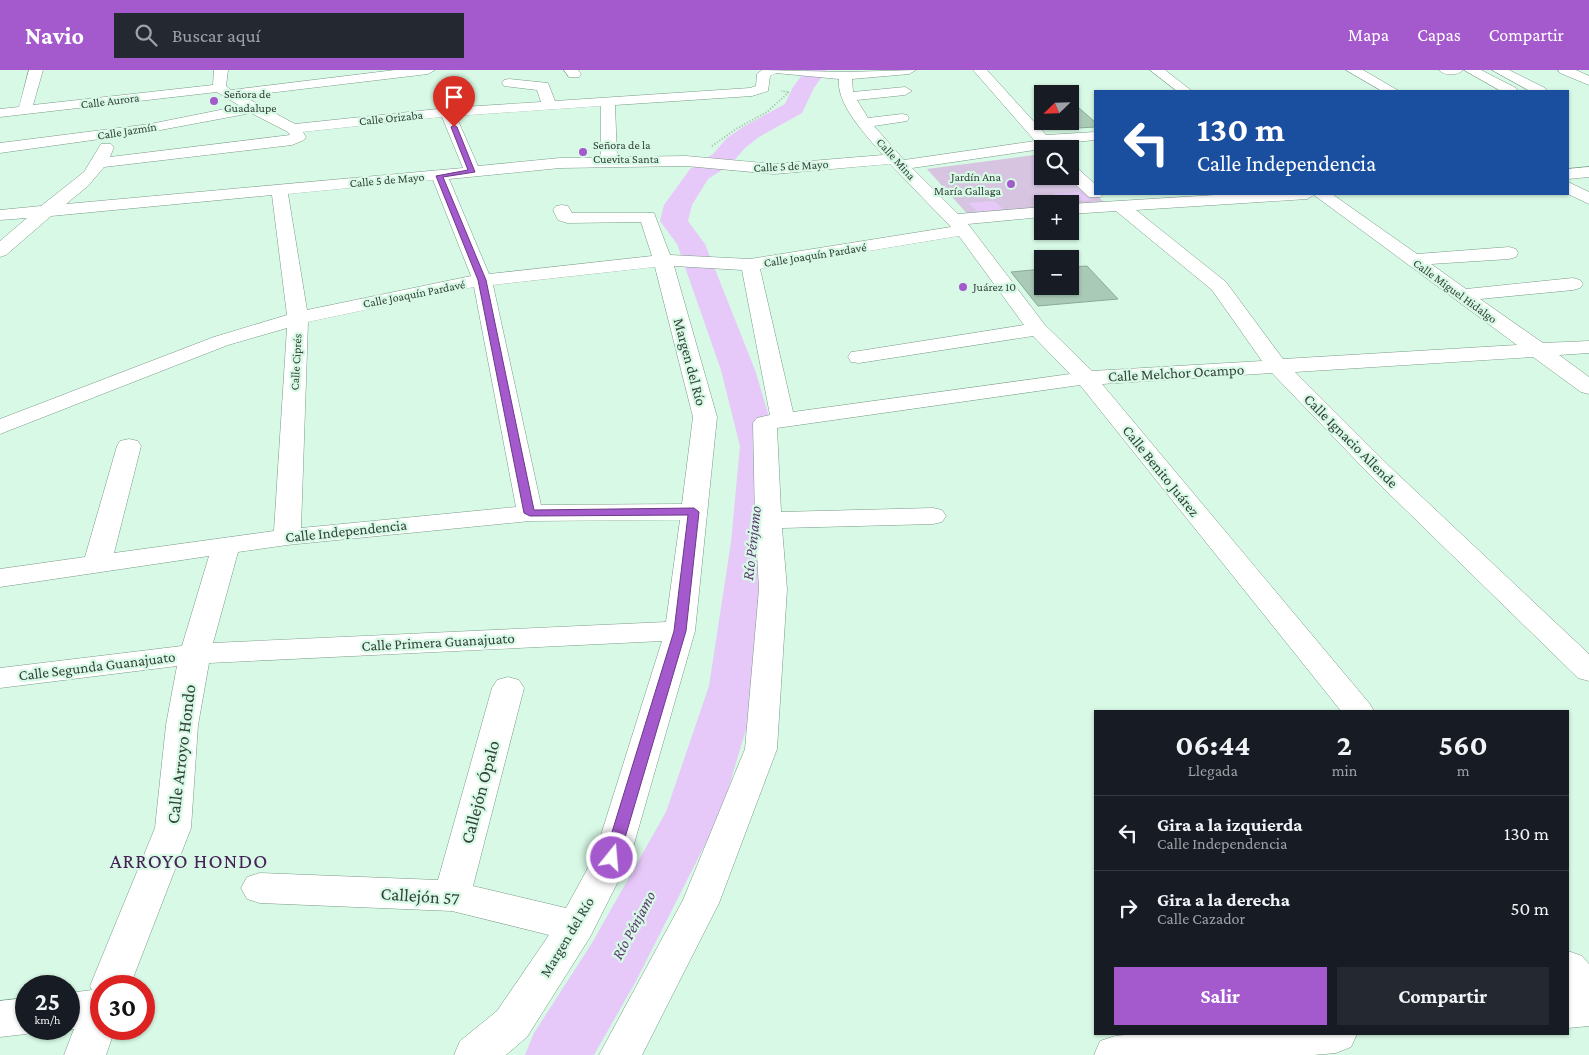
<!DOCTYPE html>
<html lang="es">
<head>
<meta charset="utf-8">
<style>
  :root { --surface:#171b24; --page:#242831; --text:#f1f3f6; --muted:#9ea1a6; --line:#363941; --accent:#a459cc }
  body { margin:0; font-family:"Crimson Pro",serif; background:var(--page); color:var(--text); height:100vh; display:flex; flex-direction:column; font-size:19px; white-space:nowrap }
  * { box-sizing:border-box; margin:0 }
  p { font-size:16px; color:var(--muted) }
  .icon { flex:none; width:28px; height:28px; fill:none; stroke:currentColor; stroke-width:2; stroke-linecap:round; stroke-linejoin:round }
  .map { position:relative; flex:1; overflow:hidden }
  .panel { position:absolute; left:1094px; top:640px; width:475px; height:325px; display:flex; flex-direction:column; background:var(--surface); border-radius:0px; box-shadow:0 1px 4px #0004 }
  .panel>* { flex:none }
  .hud { position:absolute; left:1094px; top:20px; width:475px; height:105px; border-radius:0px; box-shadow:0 1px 4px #0004; background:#1a4fa0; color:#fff; overflow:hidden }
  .needle { width:32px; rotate:247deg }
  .controls { position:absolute; left:1034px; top:15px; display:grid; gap:10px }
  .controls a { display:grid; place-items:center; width:45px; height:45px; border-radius:0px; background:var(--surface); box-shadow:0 1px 4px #0004; font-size:25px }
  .speed { position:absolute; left:15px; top:905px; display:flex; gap:10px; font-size:25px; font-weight:700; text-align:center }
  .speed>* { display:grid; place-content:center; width:65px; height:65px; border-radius:50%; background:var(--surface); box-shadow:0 1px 4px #0004; line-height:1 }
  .speed small { font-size:12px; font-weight:400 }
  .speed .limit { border:8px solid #d22; background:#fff; color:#111 }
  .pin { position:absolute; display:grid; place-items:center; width:42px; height:42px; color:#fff; margin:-51px -21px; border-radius:50% 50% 50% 0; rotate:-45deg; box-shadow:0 0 5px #0007 }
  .pin .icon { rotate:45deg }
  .me { position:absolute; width:55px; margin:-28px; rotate:17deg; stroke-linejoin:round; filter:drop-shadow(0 0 4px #0008) }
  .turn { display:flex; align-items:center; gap:18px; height:105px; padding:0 20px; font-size:22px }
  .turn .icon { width:65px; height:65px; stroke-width:2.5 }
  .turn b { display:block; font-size:35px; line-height:42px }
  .eta { display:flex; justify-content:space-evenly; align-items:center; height:85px; text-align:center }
  .eta b { font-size:30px; font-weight:700; line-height:35px }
  .action { display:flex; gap:10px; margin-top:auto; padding:10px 20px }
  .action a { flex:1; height:58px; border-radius:0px; background:var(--accent); color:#fff; font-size:20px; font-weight:700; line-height:58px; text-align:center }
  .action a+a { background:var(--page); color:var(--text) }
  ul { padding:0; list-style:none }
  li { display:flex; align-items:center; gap:15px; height:75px; padding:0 20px; border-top:1px solid var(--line) }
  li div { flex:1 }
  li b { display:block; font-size:19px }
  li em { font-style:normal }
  header { display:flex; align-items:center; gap:30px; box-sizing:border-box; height:70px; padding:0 25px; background:var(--accent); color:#fff }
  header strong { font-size:24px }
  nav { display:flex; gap:28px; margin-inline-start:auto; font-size:18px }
  .search { width:350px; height:45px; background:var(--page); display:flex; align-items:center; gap:12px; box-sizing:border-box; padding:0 18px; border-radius:0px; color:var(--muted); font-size:19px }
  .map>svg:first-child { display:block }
</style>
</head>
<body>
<header>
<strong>Navio</strong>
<div class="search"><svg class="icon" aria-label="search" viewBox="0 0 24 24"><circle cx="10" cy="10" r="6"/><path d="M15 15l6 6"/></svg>Buscar aquí</div>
<nav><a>Mapa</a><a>Capas</a><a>Compartir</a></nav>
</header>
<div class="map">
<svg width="1589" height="985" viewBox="0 0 1589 985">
  <rect width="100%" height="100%" fill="#d7f9e5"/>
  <path fill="#d6c4e1" d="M1042,84v22h28v-5l35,32 -35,4v-3h-28v6l-71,8 -44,-49z"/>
  <path fill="#e7c9f9" d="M1079,122l11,8 -29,2 -8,-8z
    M994,131l9,8 -25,3 -10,-9z"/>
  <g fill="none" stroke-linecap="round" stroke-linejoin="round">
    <path fill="#e7c9f9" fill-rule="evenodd" d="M806,0h21l-13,18 -12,25 -43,24 -14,11 -14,16 -23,15 -16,26 -4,16 17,23 50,126 23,76 -5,96 -14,144 -38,127 -85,168 -42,74h-69l9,-22 58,-90 74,-131 43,-126 22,-144 9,-96 -19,-76 -44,-126 -17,-23 4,-16 26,-36 23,-15 14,-16 16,-11 42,-23 8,-17z"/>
  </g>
  <path fill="#a9cab6" stroke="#8bab98" d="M1070,30l25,22v5l-34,2 -8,-8h17z
    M1087,196l31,33 -80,7 -27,-34 31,-3v17h28v-19z"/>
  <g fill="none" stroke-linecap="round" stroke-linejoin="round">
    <g stroke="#7a9a88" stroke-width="1">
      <path id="minor" d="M29,0h14l-10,35 180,-20 1,-15h14l-2,16 5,4 164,-20h40l-7,4 -185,22 52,28 152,-16 94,-6 -4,-12 -33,-4 -2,-3 2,-3 5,-1 39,4 7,18 195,-13 6,-2 1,-12 5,-4 84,2 70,-2 -7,4 -57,5 1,13 52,-5 7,4 -7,4 -48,5 11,18 34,-4 5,1 2,3 -2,3 -33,5 30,34 131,-19 -62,-71h14l59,65 49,-3v8l-41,4 3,5h-15l-130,19 46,46 84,-7v10l-74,7 77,101 47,46 170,-10 -50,-71 -96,-79 -46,3v-10l161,-10h101l85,60 92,-7 7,2 2,4 -2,4 -7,2 -78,5 35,25 107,-11 7,2 3,4 -3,4 -7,2 -93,9 63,44 46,-2v12l-30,2 30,22v17l-8,-2 -48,-35 -238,15 94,94 200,188v27l-11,-3 -207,-202 -99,-103 -170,11 267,319 5,8h-33l-261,-326 -303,43 4,84 152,-4 9,2 4,6 -4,6 -9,2 -151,4 5,61 -10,160 -58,154 -77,152h-43l84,-155 62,-151 14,-160 -4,-69 -2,-97 4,-5 13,-3 -28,-145 -68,-4 43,151 -22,214 -65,227 -40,79 -63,100 -21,18h-52l6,-14 37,-30 52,-76 -97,-24 -192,-8 -13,-4 -6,-11 6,-11 13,-4 178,7 54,-192 5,-8 11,-3 11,3 5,8 -51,198 93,22 28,-51 68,-216 -453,22 -11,62 -7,103 -61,158h-29v43h14l-9,26h-42l10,-26h-6l1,-36 23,-3 -2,-4 65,-158 11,-103 11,-59 -177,22v-20l182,-22 27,-90 -209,31v-18l85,-12 32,-111 3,-5 9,-2 9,2 3,5 -27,107 160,-22 13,-203 -59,17 -228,89v-15l214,-82 73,-22 -15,-120 -221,21 -45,39 -6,2v-16l27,-23 -27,2v-10l41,-4 43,-34 17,-28h10l3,3 -4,10 180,-22 -2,-3 -37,-19 -101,19 -150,21v-10l150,-19 90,-18 -23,-14 -217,25v-8l19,-2zM776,3l63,6c-3,26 28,57 44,76l-109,9 -88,-8 -69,1 -2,-52 137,-9 16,-5 2,-15zM601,36v52h-41l-82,8 -22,-50zM442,47l21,51 -397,36 22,-18 16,-19 188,-22 12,-5 2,-3 -3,-5zM890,94l61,63 -201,32 -80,-4 -16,-42h-82l-4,-7 -6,-1 -6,1 -3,4 5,10 9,3 74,-1 11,34 -163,18 -40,-95 111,-11 126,-2 88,8zM433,110l38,96 -164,34 -19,-116zM1314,125l203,150 -234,14 -57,-77 -90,-72 171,-11zM959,166l65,89 -165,26 -8,1 -3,5 3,5 8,1 174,-27 37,38 -277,38 -33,-143zM655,197l38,150 -11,87 -141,1 -48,-220zM474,217l42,220 -215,21 7,-206zM680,450l-14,102 -453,21 25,-91 49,-7 243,-24z
        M564,0h14l3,4 -2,3h-10z
        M1150,0h15l27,21h-15z
        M1346,0h17l36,21h-17z
        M1439,0h24c-5,6 -19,6 -24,0z
        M1464,0h17l35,18 2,3h-17z
        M1492,0h17l36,18 2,3h-17z
        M1558,0h18l13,6v9l-29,-12z
        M1070,95l6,2 19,17v10h8l-2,3h-12l-22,-21h3z
        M1589,97v10l-21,2v-10z
        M1568,112l21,10v12l-21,-10z
        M1568,881l14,5 7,8v62l-21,2z
        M26,928v31h14l-14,5 -26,3v-36z
        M1136,964h221l-6,13 -15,6 -23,2h-219l6,-14 15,-5z"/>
    </g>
    <path stroke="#a0bcac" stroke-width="2" stroke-dasharray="1 2" stroke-linecap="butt" d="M712,76l24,-17 31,-17 22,-20 -8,-1"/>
    <use href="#minor" fill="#fff" fill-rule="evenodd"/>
  </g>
  <path fill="#a459cc" stroke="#6b3a85" d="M454,55l3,2 18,45 -32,5 43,103 48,230 160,-2 5,4 -13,119 -67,227 -2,4 -5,2 -6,-2 -2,-4 70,-227 14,-116 -158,1 -6,-3 -46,-233 -42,-104 32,-6 -17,-43z"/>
  <g fill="#a459cc" stroke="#d7f9e5" stroke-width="2">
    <circle cx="214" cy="31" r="5"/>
    <circle cx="583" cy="82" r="5"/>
    <circle cx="1011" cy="114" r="5"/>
    <circle cx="963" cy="217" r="5"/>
  </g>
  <g text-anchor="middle" stroke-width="4.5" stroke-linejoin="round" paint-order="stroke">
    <g font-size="12" fill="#324038" stroke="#d7f9e5" text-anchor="start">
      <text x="224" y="28">Señora de<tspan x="224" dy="14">Guadalupe</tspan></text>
      <text x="593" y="79">Señora de la<tspan x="593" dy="14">Cuevita Santa</tspan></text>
      <text x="1001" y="111" text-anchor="end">Jardín Ana<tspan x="1001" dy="14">María Gallaga</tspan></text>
      <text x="973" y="221">Juárez 10</text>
    </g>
    <g font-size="12" fill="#324038" stroke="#d7f9e5">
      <text transform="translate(110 31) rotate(-7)" y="4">Calle Aurora</text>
      <text transform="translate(391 48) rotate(-6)" y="4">Calle Orizaba</text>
      <text transform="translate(127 61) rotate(-9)" y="4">Calle Jazmín</text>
      <text transform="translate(896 89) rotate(48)" y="4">Calle Mina</text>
      <text transform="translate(791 96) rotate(-3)" y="4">Calle 5 de Mayo</text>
      <text transform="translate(387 110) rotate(-5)" y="4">Calle 5 de Mayo</text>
      <text transform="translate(815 185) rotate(-9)" y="4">Calle Joaquín Pardavé</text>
      <text transform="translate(1455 221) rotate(36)" y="4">Calle Miguel Hidalgo</text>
      <text transform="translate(414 224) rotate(-11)" y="4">Calle Joaquín Pardavé</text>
      <text transform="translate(296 292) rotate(-87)" y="4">Calle Ciprés</text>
    </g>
    <g font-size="15" fill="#324038" stroke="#d7f9e5">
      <text transform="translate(690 292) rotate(75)" y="5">Margen del Río</text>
      <text transform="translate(1176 303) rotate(-3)" y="5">Calle Melchor Ocampo</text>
      <text transform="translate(1351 371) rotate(45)" y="5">Calle Ignacio Allende</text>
      <text transform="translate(1161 401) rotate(51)" y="5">Calle Benito Juárez</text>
      <text transform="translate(346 461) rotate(-6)" y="5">Calle Independencia</text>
      <text transform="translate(438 572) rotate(-3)" y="5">Calle Primera Guanajuato</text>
      <text transform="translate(97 596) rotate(-7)" y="5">Calle Segunda Guanajuato</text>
      <text transform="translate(567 867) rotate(-59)" y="5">Margen del Río</text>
    </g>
    <g font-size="16" font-style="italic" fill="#5d3771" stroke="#d7f9e5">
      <text transform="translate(751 473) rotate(-84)" y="6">Río Pénjamo</text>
      <text transform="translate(633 855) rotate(-62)" y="6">Río Pénjamo</text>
    </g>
    <g font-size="18" fill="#324038" stroke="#d7f9e5">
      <text transform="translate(181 684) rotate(-83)" y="6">Calle Arroyo Hondo</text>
      <text transform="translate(480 722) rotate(-75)" y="6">Callejón Ópalo</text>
      <text transform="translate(420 826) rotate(4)" y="6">Callejón 57</text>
    </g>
    <g font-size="21" letter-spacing="1" fill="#452158" stroke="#d7f9e5">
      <text x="189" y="798">ARROYO HONDO</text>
    </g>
  </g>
</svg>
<div class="controls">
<a><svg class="needle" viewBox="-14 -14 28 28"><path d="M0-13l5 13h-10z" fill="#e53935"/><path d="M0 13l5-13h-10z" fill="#9ea1a6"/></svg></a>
<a><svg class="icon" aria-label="search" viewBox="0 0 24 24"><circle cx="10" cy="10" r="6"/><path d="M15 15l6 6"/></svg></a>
<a>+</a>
<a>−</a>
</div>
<div class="speed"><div>25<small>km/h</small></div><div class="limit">30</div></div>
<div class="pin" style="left:454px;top:57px;background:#d93025"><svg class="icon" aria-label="arrive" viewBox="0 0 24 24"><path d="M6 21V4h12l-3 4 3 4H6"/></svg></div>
<svg class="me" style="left:612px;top:788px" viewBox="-20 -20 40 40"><circle r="17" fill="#a459cc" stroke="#fff" stroke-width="3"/><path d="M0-11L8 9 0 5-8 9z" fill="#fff"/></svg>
<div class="hud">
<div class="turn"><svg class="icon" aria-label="left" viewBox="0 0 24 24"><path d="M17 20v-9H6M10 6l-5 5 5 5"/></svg><div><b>130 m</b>Calle Independencia</div></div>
</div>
<section class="panel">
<div class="eta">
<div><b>06:44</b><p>Llegada</p></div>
<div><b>2</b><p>min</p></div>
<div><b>560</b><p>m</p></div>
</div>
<ul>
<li><svg class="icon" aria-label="left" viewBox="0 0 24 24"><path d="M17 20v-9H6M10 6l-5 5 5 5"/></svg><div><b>Gira a la izquierda</b><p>Calle Independencia</p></div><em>130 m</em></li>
<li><svg class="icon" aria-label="right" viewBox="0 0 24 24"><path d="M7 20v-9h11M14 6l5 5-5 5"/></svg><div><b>Gira a la derecha</b><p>Calle Cazador</p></div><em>50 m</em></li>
</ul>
<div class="action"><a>Salir</a><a>Compartir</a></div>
</section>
</div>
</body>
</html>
